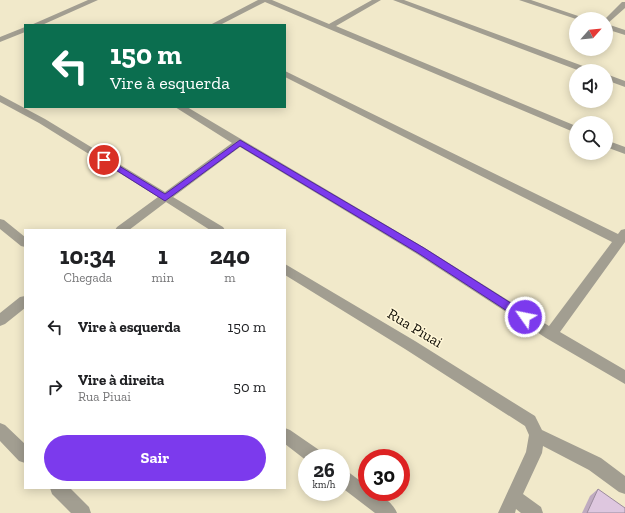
<!DOCTYPE html>
<html lang="pt">
<head>
<meta charset="utf-8">
<style>
  :root { --surface:#fff; --page:#f6f6f6; --text:#202124; --muted:#757577; --accent:#7c3aed }
  body { margin:0; font-family:"Zilla Slab",serif; background:var(--page); color:var(--text); height:100vh; display:flex; flex-direction:column; font-size:15px; white-space:nowrap }
  * { box-sizing:border-box; margin:0 }
  p { font-size:13px; color:var(--muted) }
  .icon { flex:none; width:22px; height:22px; fill:none; stroke:currentColor; stroke-width:2; stroke-linecap:round; stroke-linejoin:round }
  .map { position:relative; flex:1; overflow:hidden }
  .drawer { position:absolute; left:24px; top:229px; width:262px; height:260px; display:flex; flex-direction:column; background:var(--surface); border-radius:0px; box-shadow:0 2px 10px #0003 }
  .drawer>* { flex:none }
  .hud { position:absolute; left:24px; top:24px; width:262px; height:84px; border-radius:0px; box-shadow:0 2px 10px #0003; background:#0b6e4f; color:#fff; overflow:hidden }
  .needle { width:26px; rotate:63deg }
  .tools { position:absolute; left:569px; top:12px; display:grid; gap:8px }
  .tools a { display:grid; place-items:center; width:44px; height:44px; border-radius:50%; background:var(--surface); box-shadow:0 2px 10px #0003; font-size:20px }
  .speed { position:absolute; left:298px; top:449px; display:flex; gap:8px; font-size:20px; font-weight:700; text-align:center }
  .speed>* { display:grid; place-content:center; width:52px; height:52px; border-radius:50%; background:var(--surface); box-shadow:0 2px 10px #0003; line-height:1 }
  .speed small { font-size:10px; font-weight:400 }
  .speed .limit { border:6px solid #d22; background:#fff; color:#111 }
  .pin { position:absolute; display:grid; place-items:center; width:34px; height:34px; color:#fff; margin:-17px; border:2px solid #fff; border-radius:50%; box-shadow:0 1px 4px #0007 }
  .me { position:absolute; width:44px; margin:-22px; rotate:303deg; stroke-linejoin:round; filter:drop-shadow(0 0 3px #0008) }
  .turn { display:flex; align-items:center; gap:14px; height:84px; padding:0 20px; font-size:18px }
  .turn .icon { width:52px; height:52px; stroke-width:2.5 }
  .turn b { display:block; font-size:28px; line-height:34px }
  .eta { display:flex; justify-content:space-evenly; align-items:center; height:68px; text-align:center }
  .eta b { font-size:24px; font-weight:700; line-height:28px }
  .cta { display:flex; gap:8px; margin-top:auto; padding:8px 20px }
  .cta a { flex:1; height:46px; border-radius:24px; background:var(--accent); color:#fff; font-size:16px; font-weight:700; line-height:46px; text-align:center }
  ul { padding:0; list-style:none }
  li { display:flex; align-items:center; gap:12px; height:60px; padding:0 20px }
  li div { flex:1 }
  li b { display:block; font-size:15px }
  li em { font-style:normal }
  .map>svg:first-child { display:block }
</style>
</head>
<body>
<div class="map">
<svg width="625" height="513" viewBox="0 0 625 513">
  <rect width="100%" height="100%" fill="#f1e9ca"/>
  <g fill="none" stroke-linecap="round" stroke-linejoin="round">
    <path fill="#a29e91" fill-rule="evenodd" d="M88,0h10l-56,25h-11z
      M258,0h14l57,24 43,-24h9l-45,26 240,100v7l-311,-131 -45,23h-10z
      M393,0h11l187,69 1,2h-12z
      M519,0h12l56,19h-11z
      M622,2h3v6l-18,16 18,6v5l-19,-6v-10h-1z
      M25,27v5l-25,10v-5z
      M285,71l333,163 3,-4 4,-1v13l-65,90 65,38v14l-79,-46 -129,-84 -177,-107 -67,50 50,30 2,3h-15l-44,-28 -37,28h-14l2,-3 41,-30 -119,-74 -39,-21v-7l45,24 120,73 67,-49 -57,-36h12l238,141 124,78 63,-84 -327,-165z
      M606,74l19,7v6l-19,-7z
      M606,140l19,7v7l-19,-7z
      M0,219l4,1 21,17v10l-4,-1 -21,-17z
      M285,264l130,77 120,75 7,14 59,28 24,18v18l-6,-2 -30,-22 -46,-24 -1,7 -19,41 18,13 2,6h-22l-5,-4 -1,4h-17l28,-61 3,-17 -4,-9 -120,-77 -120,-74z
      M25,296v12l-20,16 -5,2v-13l20,-16z
      M0,423l5,2 20,19v19l-6,-2 -19,-20z
      M285,428l5,2 32,22 2,6h-17v3l-22,-17z
      M341,469l6,2 20,15v6c11,0 26,10 30,21h-22l-34,-26z
      M50,488h20l19,19 2,6h-20l-19,-19z"/>
  </g>
  <path fill="#bfabc0" d="M598,489l27,24h-43l8,-17z"/>
  <path fill="#dec7df" stroke="#9b8b9c" d="M598,489l27,19v5h-38z"/>
  <path fill="#7c3aed" stroke="#51269a" d="M240,140l184,108 104,66 2,3 -2,3 -3,1 -4,-1 -103,-67 -178,-107 -75,55 -65,-41 4,-3 2,1 59,36z"/>
  <g text-anchor="middle" stroke-width="3" stroke-linejoin="round" paint-order="stroke">
    <g font-size="15" fill="#0e0b03" stroke="#fff6d7">
      <text transform="translate(415 328) rotate(31)" y="5">Rua Piuai</text>
    </g>
  </g>
</svg>
<div class="tools">
<a><svg class="needle" viewBox="-14 -14 28 28"><path d="M0-13l5 13h-10z" fill="#e53935"/><path d="M0 13l5-13h-10z" fill="#757577"/></svg></a>
<a><svg class="icon" aria-label="sound" viewBox="0 0 24 24"><path d="M4 9h4l5-4v14l-5-4H4zM17 9q2 3 0 6"/></svg></a>
<a><svg class="icon" aria-label="search" viewBox="0 0 24 24"><circle cx="10" cy="10" r="6"/><path d="M15 15l6 6"/></svg></a>
</div>
<div class="speed"><div>26<small>km/h</small></div><div class="limit">30</div></div>
<div class="pin" style="left:104px;top:160px;background:#d93025"><svg class="icon" aria-label="arrive" viewBox="0 0 24 24"><path d="M6 21V4h12l-3 4 3 4H6"/></svg></div>
<svg class="me" style="left:525px;top:317px" viewBox="-20 -20 40 40"><circle r="17" fill="#7c3aed" stroke="#fff" stroke-width="3"/><path d="M0-11L8 9 0 5-8 9z" fill="#fff"/></svg>
<div class="hud">
<div class="turn"><svg class="icon" aria-label="left" viewBox="0 0 24 24"><path d="M17 20v-9H6M10 6l-5 5 5 5"/></svg><div><b>150 m</b>Vire à esquerda</div></div>
</div>
<section class="drawer">
<div class="eta">
<div><b>10:34</b><p>Chegada</p></div>
<div><b>1</b><p>min</p></div>
<div><b>240</b><p>m</p></div>
</div>
<ul>
<li><svg class="icon" aria-label="left" viewBox="0 0 24 24"><path d="M17 20v-9H6M10 6l-5 5 5 5"/></svg><div><b>Vire à esquerda</b></div><em>150 m</em></li>
<li><svg class="icon" aria-label="right" viewBox="0 0 24 24"><path d="M7 20v-9h11M14 6l5 5-5 5"/></svg><div><b>Vire à direita</b><p>Rua Piuai</p></div><em>50 m</em></li>
</ul>
<div class="cta"><a>Sair</a></div>
</section>
</div>
</body>
</html>
